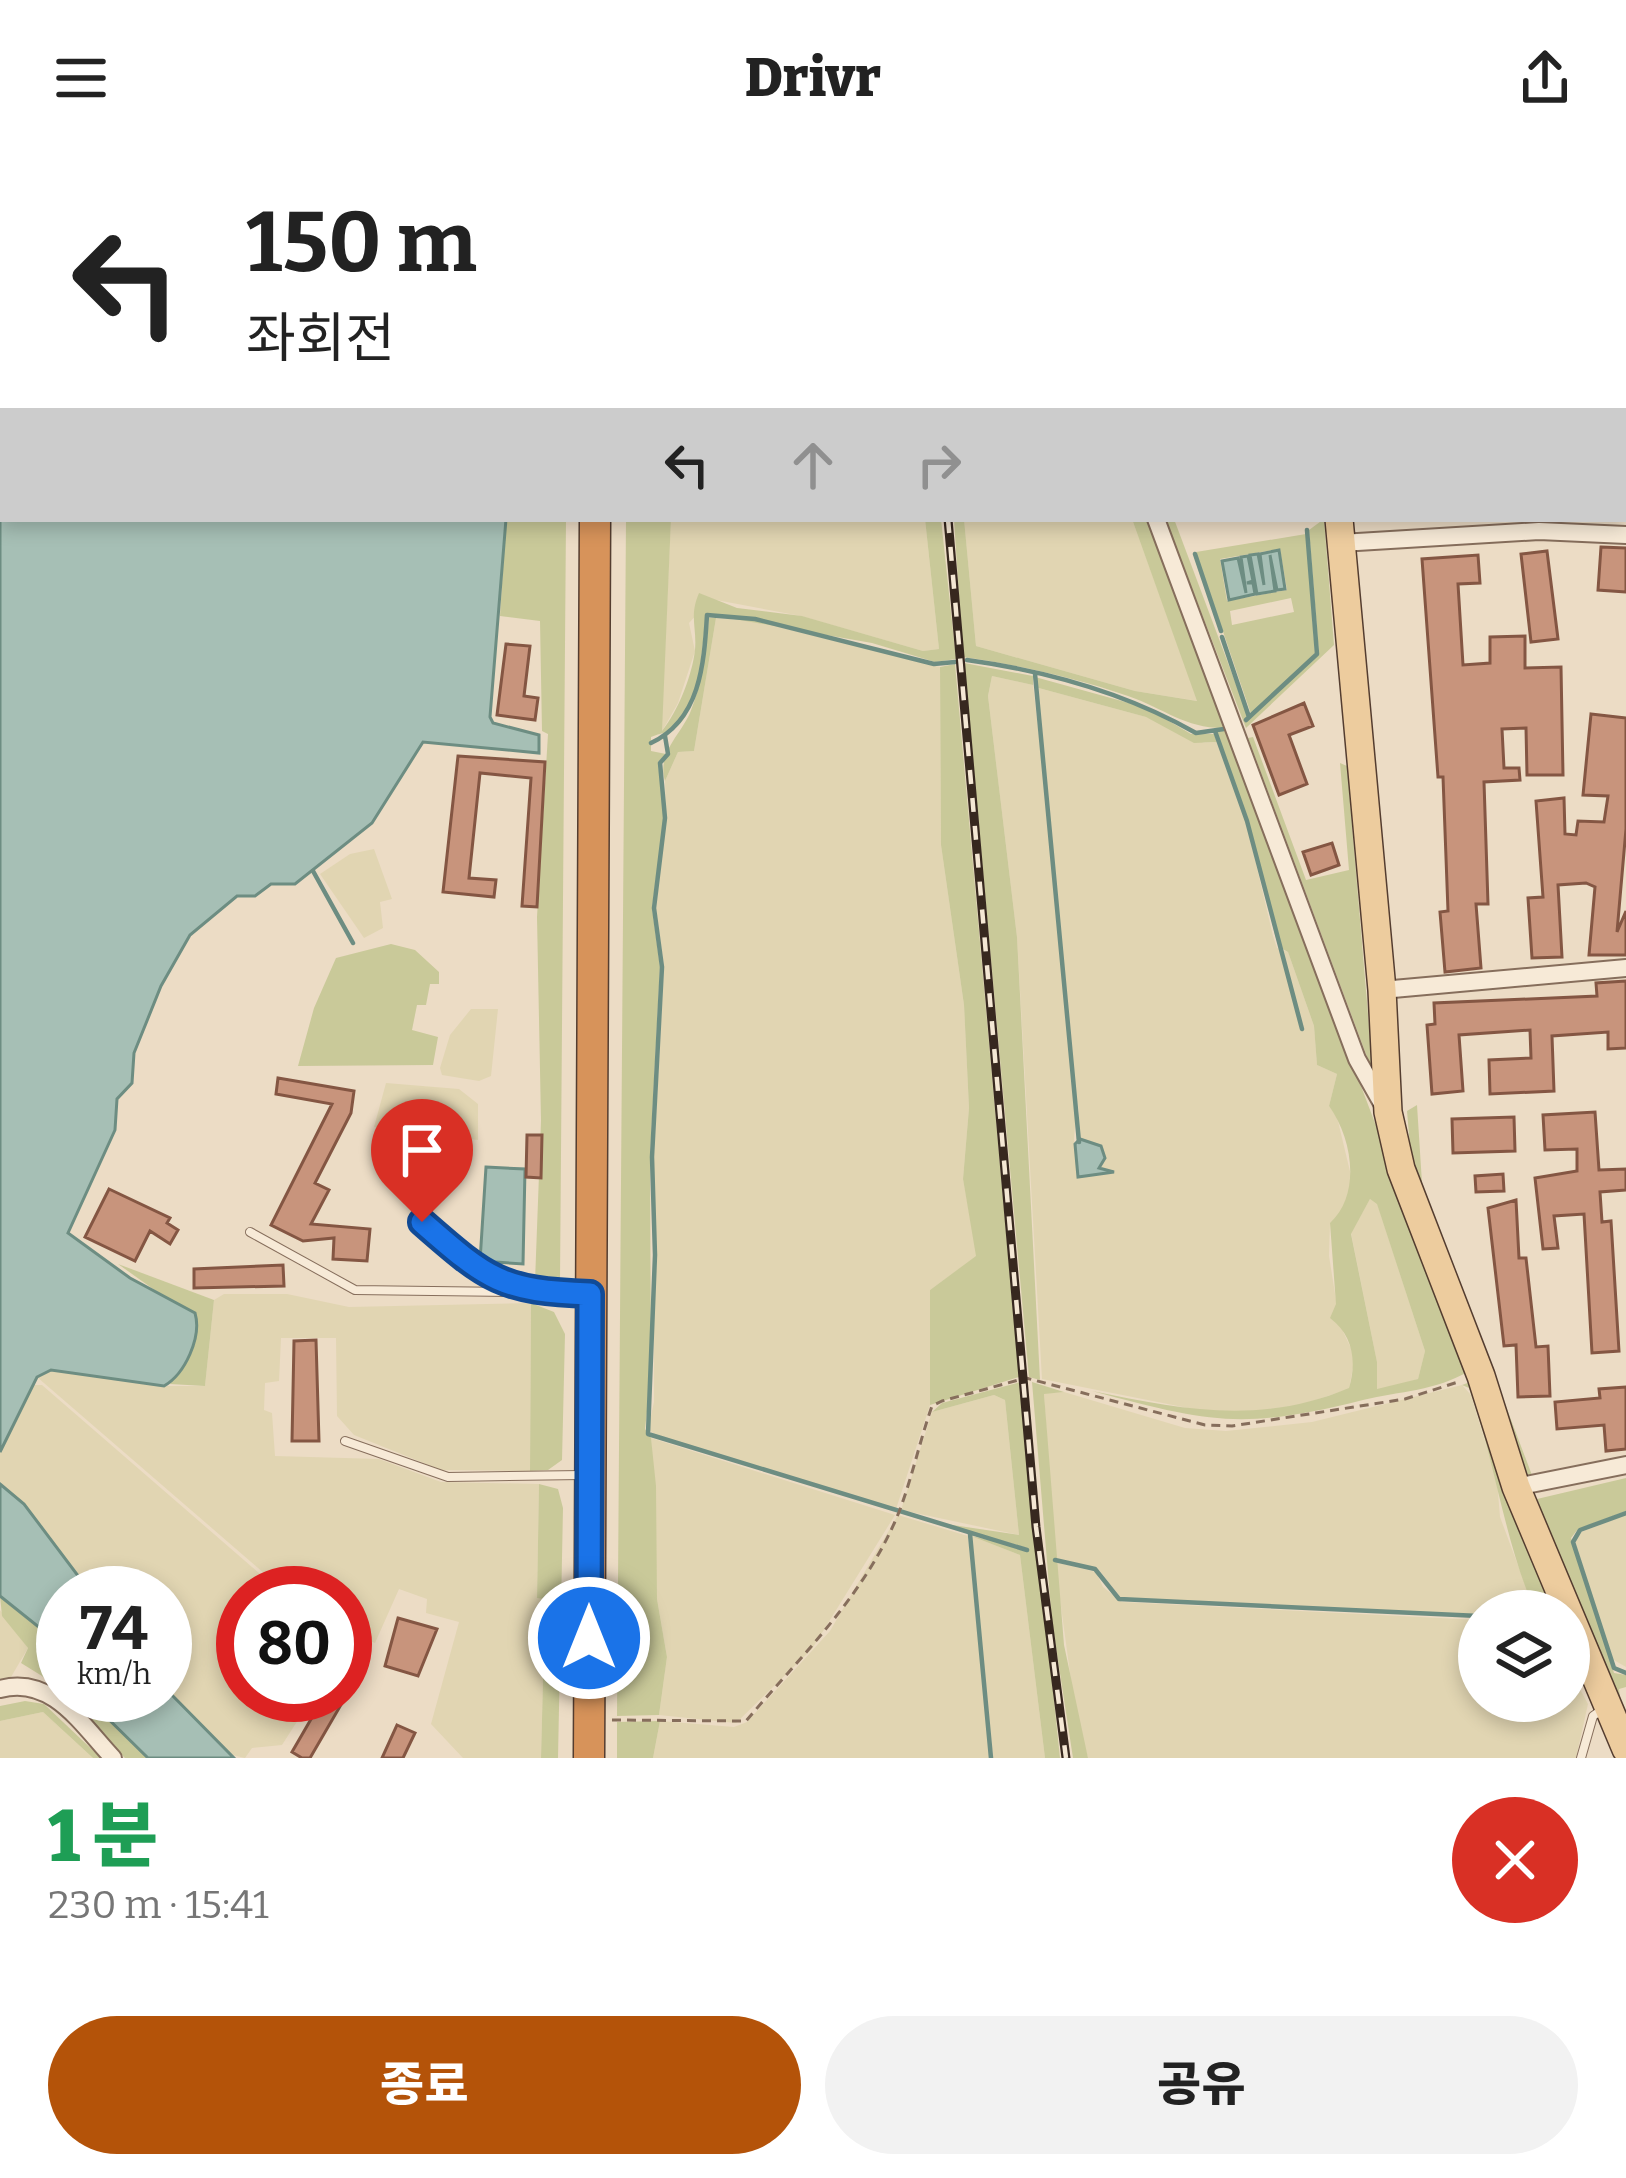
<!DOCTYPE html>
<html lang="ko">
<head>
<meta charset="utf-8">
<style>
  :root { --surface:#fff; --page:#f2f2f2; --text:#222; --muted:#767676; --accent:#b45309 }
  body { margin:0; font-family:Bitter,"Noto Sans KR",serif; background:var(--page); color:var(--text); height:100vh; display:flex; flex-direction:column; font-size:45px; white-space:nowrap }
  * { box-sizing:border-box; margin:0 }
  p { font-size:39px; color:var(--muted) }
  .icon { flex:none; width:66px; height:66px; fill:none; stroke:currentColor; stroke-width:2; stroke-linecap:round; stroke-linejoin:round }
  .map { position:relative; height:1602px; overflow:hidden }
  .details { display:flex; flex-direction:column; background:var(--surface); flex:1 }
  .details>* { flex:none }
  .top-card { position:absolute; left:0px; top:0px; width:1626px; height:366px; box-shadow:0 6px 18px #0003; background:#fff; color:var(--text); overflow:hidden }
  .controls { position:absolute; left:1458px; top:1434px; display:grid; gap:24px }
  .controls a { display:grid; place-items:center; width:132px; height:132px; border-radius:50%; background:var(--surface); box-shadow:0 6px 18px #0003; font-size:60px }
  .speed { position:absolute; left:36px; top:1410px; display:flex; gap:24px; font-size:60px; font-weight:700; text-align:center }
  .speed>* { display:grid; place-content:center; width:156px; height:156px; border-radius:50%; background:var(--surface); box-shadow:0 6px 18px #0003; line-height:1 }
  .speed small { font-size:30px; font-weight:400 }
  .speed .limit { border:18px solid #d22; background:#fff; color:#111 }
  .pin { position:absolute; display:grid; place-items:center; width:102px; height:102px; color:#fff; margin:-123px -51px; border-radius:50% 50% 50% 0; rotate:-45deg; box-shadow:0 0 12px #0007 }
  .pin .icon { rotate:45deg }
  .me { position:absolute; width:132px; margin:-66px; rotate:0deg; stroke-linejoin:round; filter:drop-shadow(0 0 9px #0008) }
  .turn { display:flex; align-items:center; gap:42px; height:252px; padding:0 48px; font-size:54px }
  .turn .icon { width:156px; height:156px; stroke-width:2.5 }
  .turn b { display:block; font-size:84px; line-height:102px }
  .lanes { display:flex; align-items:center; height:114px; padding:0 48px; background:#0003; justify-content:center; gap:60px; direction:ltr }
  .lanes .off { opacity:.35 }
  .round { display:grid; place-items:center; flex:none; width:126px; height:126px; border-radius:63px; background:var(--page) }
  .overview { display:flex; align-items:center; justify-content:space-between; height:204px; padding:0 48px }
  h1 { font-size:72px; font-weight:800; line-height:90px; color:#1e9e55 }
  .cta { display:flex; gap:24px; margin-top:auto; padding:24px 48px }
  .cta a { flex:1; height:138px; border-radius:72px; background:var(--accent); color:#fff; font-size:48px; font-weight:800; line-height:138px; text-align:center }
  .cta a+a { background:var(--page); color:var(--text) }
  header { display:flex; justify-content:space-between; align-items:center; height:156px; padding:0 48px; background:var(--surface); font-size:54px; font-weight:800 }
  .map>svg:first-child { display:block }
</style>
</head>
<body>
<header><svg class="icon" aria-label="menu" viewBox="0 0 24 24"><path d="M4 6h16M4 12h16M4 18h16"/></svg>Drivr<svg class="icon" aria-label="share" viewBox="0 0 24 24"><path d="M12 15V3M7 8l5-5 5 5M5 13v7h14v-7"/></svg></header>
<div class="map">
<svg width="1626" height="1602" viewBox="0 0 1626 1602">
  <rect width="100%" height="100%" fill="#ecdcc5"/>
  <path fill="#e1d5b2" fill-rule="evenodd" d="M671,363h254l14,130 -16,2 -122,-35 -90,-17 -22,24 6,28 -17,52 -17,30z
    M964,363h168l66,182 -63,-10 -159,-45z
    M716,462l39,3 185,46 1,178 23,160 5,103 -6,71 14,77 -47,34v115l-34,104 -239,-73 -9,-7 6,-27v-245l10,-191 -8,-58 10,-91 -1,-36 13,-29 16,-1z
    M992,520l41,9 10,85 -8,-83 111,30 58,26 13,-1 29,79 27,115 4,12 11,4 26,74 3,39 20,9 -8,32 8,11 16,67 -10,28 -13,11 -1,33 11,69 15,32 -6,32 -58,19 -68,7 -181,-36 -25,-442 -29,-241zM1077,945l2,10 -3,28 25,7 4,11 -6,11 15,4 -36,4 -4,-37z
    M374,693l18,50 -12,3 3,26 -19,10 -44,-64 30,-20z
    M471,853h27l-7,67 -12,5 -37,-6 -2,-7 10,-33z
    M386,927l73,6 19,15v36l-104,-13z
    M1370,1043l7,4 48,148 -7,28 -32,10 -9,1v-28l-26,-129z
    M224,1138h63l62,13 182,-4 -1,168 -89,-1 -87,-35 -17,-19 -1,-78h-55l-2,43 -14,2 -1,27 8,3 3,43 104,3 62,23 98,2 -2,113 8,1 -4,160h-78l-32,-34 28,-102 -33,-9 1,-14 -28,-10 -24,54 -23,-10 -7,6v-46h-58l-250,-216 13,-7 114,16h41l9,-86z
    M33,1229h9l240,208h-39v102h71l-32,50 -30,3 -7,10 -17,-4 -63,-66v-95h-74l-67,-89 -24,-20v-33z
    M1462,1229l9,10 26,86 3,36 35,94h-56v5l-357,-17 -23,-29 -44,-10 -11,-167 20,-1 121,36 41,3 86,-9z
    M994,1239l11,5 14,135 -118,-25 31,-98z
    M651,1282l244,77 -83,134 -76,74 -77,-8 8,-58 -10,-58z
    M898,1359l70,21 22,222h-337l7,-37 74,6 13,-5 83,-91z
    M1626,1359v152l-14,-8 -37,-118 6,-9z
    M971,1380l49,19 25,203h-52z
    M1055,1406l41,10 7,15 19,15 357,18v81h90v-32l19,35 -12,54h-488l-13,-48z
    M0,1454l28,38 -17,29 -11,4z
    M43,1556l50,46h-93v-37z"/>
  <path fill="#c9c999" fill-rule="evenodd" d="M506,363h60l-6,761 -25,2 6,-161 -4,-204 11,-183 -6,-3 -2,-110 -40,-5z
    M626,363h45l-9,212c16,-20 30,-55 33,-81 2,-23 -6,-34 4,-57l38,15 65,8 121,35 16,-2 -14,-130h16l15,140 -21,3 -63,-19 -166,-29c-4,30 -5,91 -28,112 -8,7 -18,7 -27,11v14l15,3 -8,8 6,56 -12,90 8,59 -10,189 1,221 -6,52 6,9 5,48 1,113 10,58 -8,58 -42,1z
    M954,363h10l12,127 159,45 62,10 -65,-182h14l323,852c-33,20 -69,20 -106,29 -120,30 -152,23 -271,-9 91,19 169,34 257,-3 8,-26 4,-53 -19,-70l6,-14 -6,-81c31,-28 23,-84 -1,-117l8,-32 -20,-9 -3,-39 -26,-74 -9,-5 -4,-12 -27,-115 -32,-88 7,-4c-38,0 -58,-19 -95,-32 -53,-18 -109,-31 -165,-39zM1370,1043l7,5 48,147 -7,28 -41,10v-27l-26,-128z
    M1165,363h9l75,200 70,-65 -10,-124 15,-11 10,126 -88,83z
    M1306,378l9,119 -64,61 -55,-162zM1280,393l7,41 -60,11 -7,-42zM1291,442l3,14 -62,13 -2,-14z
    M709,462h7l-22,133 -16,1 -13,29c-8,-28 14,-44 25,-68 12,-30 16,-62 19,-95z
    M964,507l69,13v9l-41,-9 -4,20 29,241 23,443 -11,-3z
    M955,508l64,713 -89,28v-115l46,-34 -13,-77 6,-71 -5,-103 -23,-160 -1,-178z
    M1035,521l112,31 44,26h23l3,8 -23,1 -48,-26 -111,-30z
    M1253,581l53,143 43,-10 -9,-107 7,3 26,307 -125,-335z
    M391,788l24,6 24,22v12h-9l-4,21h-9l-5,25 26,7 -5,28 -135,1 16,-58 22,-50z
    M1417,949l5,78 111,295 -6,2 -114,-298 -6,-71z
    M118,1108l96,36 -9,86 -35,-2 17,-25 11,-38z
    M531,1147l23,9 11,22 -3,126 -14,10 -18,1z
    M1473,1225l89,230h-27c-32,-74 -39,-148 -66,-223l-7,-3z
    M1021,1226l39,376h-15l-25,-203 -49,-19 59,13 -84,-25 73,11 -14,-135 -11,-5 -62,17 10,-9z
    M1032,1226l32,10 -20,2 20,251 24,113h-15l-21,-137z
    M1626,1322v33l-48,18 -7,9 43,135 12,2v12l-7,2 7,49 -89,-239z
    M539,1328l19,5 5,19 -5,250h-17l4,-159 -8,-1z
    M0,1440c38,19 63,58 63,99h21l64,63h-23l-83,-82 -21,-13 7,-15 -26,-32z
    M25,1545l19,3 57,54h-8l-50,-46 -43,9v-15z
    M660,1565l-7,37h-36v-36z"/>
  <path fill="#a6bfb5" stroke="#6d8d82" stroke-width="3" d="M0,0h525l-522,3v360h503l-16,198 3,6 46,12v18l-116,-11 -51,81 -77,61h-24l-16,12h-18l-47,39 -29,51 -27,67 -2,30 -15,16 -2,31 -47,103 62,45 65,35c7,24 -10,61 -31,73l-113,-16 -14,7 -37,75z
    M1279,394l6,39 -8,1 -7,-35 5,36 -18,3 -7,-39 8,-1 6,31 -4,-31z
    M1248,400l5,25 -6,2h6l2,11 -26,6 -7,-39 16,-3 8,35 -5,-36z
    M1080,983l21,7 4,12 -6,10 15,4 -36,5 -3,-33z
    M486,1011l39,2 -2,95 -43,-3z
    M0,1328l24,20 67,89h-28v73l-23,-38 -40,-32z
    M165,1532l69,70h-86l-64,-63h81z"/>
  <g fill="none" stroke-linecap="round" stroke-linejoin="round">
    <path stroke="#6d8d82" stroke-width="4.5" d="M1195,398l26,77
      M1222,481l27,80
      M967,504c80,11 159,33 229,73l28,-4
      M1035,518l44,468
      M1246,564l71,-66 -10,-124
      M1215,575l32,90 55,208
      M665,580l3,18 -8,9 5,55 -11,90 8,59 -10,190 3,98 -7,179 379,116
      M651,587c49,-23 53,-78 56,-128l48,4 179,45 21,-2
      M313,715l40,72
      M1626,1357l-46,17 -7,12 41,126 12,5
      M970,1378l21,224
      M1055,1404l40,9 24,30 360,17"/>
  </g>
  <path fill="#c8947c" stroke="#845643" stroke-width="3" d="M1601,391l25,1v44l-28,-2z
    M1547,395l11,88 -27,3 -10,-88z
    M1478,399l2,28 -22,1 5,81 27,-2v-26l35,-1v32l36,-1 2,108h-36l-1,-47 -24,1 2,39h15l1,12 -36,2 4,122h-12l5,64 -36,4 -5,-60 8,-1 -5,-134h-5l-16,-218z
    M506,488l24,2 -6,50 14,2 -3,22 -38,-5z
    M1304,547l9,23 -24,9 18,49 -28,11 -26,-70z
    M1591,558l35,4v111l-9,103 9,-21v44h-37l6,-68 -9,-4 -28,2 4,72 -30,1 -4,-60 15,-1 -7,-96 28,-3 1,36 11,1 2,-14 26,1 4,-26 -25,-1z
    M458,600l87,6 -8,145 -15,-1 9,-128 -51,-5 -11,105 27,2 -2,17 -51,-5z
    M1332,687l7,22 -28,10 -8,-23z
    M1626,825v67l-18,1v-17l-56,4 2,55 -64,3 -1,-34 42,-2 -1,-28 -71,5 4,56 -31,3 -5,-69 8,-1 -1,-21 163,-7 -1,-13z
    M278,922l76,13 -3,22 -36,70 14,7 -18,34 59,5 -3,32 -34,-2 1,-21 -31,3 -32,-16 61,-121 -56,-10z
    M1595,956l4,58 27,-1v21l-26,2 2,30 9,-1 8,130 -27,2 -8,-139 -30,2 4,32 -15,1 -8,-71 42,-7v-22l-32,1 -2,-35z
    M1514,961l1,34 -62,2 -1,-34z
    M527,979h15l-1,43 -15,-1z
    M1503,1018l1,17 -28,1 -1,-16z
    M109,1033l61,29 -3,5 11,7 -8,14 -20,-13 -15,30 -50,-24z
    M1516,1044l3,58h7l10,89 12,-1 2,50 -32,1 -2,-52 -12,1 -16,-138z
    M283,1109l1,21 -90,2v-19z
    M316,1184l3,101h-27l2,-100z
    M1626,1231v62l-20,2 -2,-26 -47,4 -2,-27 45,-4 -1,-9z
    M398,1462l39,11 -19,47 -33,-10z
    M351,1485l15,9 -21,35v-35z
    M325,1539l17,8 -32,55h-8l-10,-6z
    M397,1569l18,8 -12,25h-21z"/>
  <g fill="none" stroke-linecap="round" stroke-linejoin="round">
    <g stroke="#866e5c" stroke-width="10">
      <path id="lane" d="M422,1066l43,39 59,30
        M250,1076l105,58 228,3
        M345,1285l103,36 134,-2
        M1581,1602l12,-42 10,-7"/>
    </g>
    <g stroke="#866e5c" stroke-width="20">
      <path id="street" d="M1042,0v3
        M1539,0l3,3
        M1623,4h3
        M1156,363l201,540 26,46
        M1341,387l198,-12 87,4
        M1382,834l244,-22
        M1516,1331l110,-22
        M0,1533c52,-14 82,36 113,69"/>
    </g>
    <g stroke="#543d30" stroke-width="30">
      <path id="primary" d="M1306,0v3
        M1339,363l43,471 6,122 13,57 80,207 35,111 110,262"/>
    </g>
    <g stroke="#543d30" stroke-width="33">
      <path id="highway" d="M598,3v-3
        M589,1602l6,-1239"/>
    </g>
    <path stroke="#866e5c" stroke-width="3" stroke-dasharray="9 6" stroke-linecap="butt" d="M612,1564l134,1c56,-66 120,-127 153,-209 13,-34 21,-72 33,-106l10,-5 84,-23 179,47 27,1 173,-27 56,-18"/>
    <use href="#lane" stroke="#f7ead7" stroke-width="8"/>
    <use href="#street" stroke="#f7ead7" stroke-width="16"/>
    <use href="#primary" stroke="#edcc9e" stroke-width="27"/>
    <use href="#highway" stroke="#d7935a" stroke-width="30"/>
    <g stroke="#37281f" stroke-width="9">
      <path id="rail" d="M916,0v3
        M948,363l88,1008 30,231"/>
    </g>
    <use href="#rail" stroke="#f4e7d4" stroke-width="4.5" stroke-dasharray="14" stroke-linecap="butt"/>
  </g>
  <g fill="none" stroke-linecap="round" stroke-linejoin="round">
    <g stroke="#114b97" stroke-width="30">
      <path id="route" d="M422,1066c66,58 80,69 168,72l-1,344"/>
    </g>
    <use href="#route" stroke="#1a73e8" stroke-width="21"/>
  </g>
</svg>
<div class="controls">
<a><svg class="icon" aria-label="layers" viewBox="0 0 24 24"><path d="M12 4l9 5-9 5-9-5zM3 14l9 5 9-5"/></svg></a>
</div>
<div class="speed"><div>74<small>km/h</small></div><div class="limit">80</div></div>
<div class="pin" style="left:422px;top:1066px;background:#d93025"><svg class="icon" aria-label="arrive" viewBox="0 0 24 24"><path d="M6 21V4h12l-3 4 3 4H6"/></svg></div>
<svg class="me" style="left:589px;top:1482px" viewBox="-20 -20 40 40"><circle r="17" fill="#1a73e8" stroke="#fff" stroke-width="3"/><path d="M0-11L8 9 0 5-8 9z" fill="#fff"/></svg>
<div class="top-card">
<div class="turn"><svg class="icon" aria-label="left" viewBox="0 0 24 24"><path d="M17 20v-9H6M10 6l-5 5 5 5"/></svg><div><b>150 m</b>좌회전</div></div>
<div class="lanes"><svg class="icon" aria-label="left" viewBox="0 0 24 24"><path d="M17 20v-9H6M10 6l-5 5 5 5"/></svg><svg class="icon off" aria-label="ahead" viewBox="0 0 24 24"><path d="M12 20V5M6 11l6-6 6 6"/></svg><svg class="icon off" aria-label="right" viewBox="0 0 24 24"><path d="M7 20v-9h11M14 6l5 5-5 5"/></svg></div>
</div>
</div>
<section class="details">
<div class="overview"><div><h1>1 분</h1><p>230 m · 15:41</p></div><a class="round" style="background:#d93025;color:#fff"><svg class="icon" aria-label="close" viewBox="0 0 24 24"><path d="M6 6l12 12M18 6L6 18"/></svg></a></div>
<div class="cta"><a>종료</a><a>공유</a></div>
</section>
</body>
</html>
